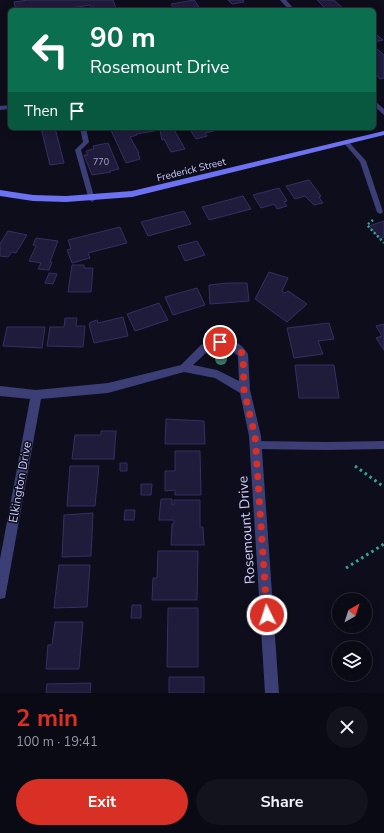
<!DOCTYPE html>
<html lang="en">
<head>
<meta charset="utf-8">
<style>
  :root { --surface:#0a0a14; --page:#13131d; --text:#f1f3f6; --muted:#999aa0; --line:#2a2b34; --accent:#d93025 }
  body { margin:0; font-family:"Nunito Sans",sans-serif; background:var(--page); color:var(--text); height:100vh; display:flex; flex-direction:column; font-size:15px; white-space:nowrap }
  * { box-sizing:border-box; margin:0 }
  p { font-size:13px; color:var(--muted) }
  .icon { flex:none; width:22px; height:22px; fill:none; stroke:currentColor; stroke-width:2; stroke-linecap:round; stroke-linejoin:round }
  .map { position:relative; height:693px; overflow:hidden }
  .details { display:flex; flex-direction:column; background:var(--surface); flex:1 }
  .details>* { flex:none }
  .hud { position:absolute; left:8px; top:8px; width:368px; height:122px; border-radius:6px; box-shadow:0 2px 10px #0003,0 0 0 1px var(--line); background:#0b6e4f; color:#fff; overflow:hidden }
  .needle { width:26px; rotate:39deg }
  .buttons { position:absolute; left:332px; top:593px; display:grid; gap:8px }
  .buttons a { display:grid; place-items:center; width:40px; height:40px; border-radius:50%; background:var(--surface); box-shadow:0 2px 10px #0003,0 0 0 1px var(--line); font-size:20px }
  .pin { position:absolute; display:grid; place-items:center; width:34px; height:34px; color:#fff; margin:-17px; border:2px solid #fff; border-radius:50%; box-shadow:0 1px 4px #0007 }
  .me { position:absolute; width:44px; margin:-22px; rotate:356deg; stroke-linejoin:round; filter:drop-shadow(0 0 3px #0008) }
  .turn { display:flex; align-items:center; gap:14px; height:84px; padding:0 16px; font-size:18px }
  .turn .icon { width:52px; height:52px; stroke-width:2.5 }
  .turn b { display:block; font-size:28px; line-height:34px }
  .then { display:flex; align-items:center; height:38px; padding:0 16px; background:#0003; gap:8px; font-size:15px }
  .round { display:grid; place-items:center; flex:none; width:42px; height:42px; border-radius:21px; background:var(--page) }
  .overview { display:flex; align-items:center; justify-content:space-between; height:68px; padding:0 16px }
  h1 { font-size:24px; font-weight:700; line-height:30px; color:var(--accent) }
  .button { display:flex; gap:8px; margin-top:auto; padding:8px 16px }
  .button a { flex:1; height:46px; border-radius:24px; background:var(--accent); color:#fff; font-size:16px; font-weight:700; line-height:46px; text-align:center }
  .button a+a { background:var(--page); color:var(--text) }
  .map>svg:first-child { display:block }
</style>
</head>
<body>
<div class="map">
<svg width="384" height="693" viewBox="0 0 384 693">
  <rect width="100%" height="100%" fill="#0e0d1b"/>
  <path fill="#1f1b3b" stroke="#352f64" d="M28,0h85l3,8 -24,2 -2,-5 -32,5h-42l-2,-8z
    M194,0l5,7 -24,3 -4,-6z
    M228,0h15l1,2 -12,2z
    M317,0h17l10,9 -17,1z
    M374,33l9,7 -9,2z
    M374,48h2l8,7v23l-4,1 -6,-7z
    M41,128h14l9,35 -14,2z
    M110,128h63l12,21 -14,3 -7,-13 -2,1 -2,-10 -24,4 1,1 -7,2 9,16h-1l2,6 -14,4z
    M189,128h37l-21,5 2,3 -11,3z
    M108,143l11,26 -9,2 1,1 -19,3 -8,-20h4l-2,-4 8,-2 -1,-3z
    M309,180l12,16 -2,1 4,6 -9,2 -9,-9 -10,3 -9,-13z
    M279,188l8,13 -3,1 3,4 -10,3 -3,-5 -13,4 -8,-13z
    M243,196l8,13 -42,11 -7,-13z
    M184,211l7,13 -43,12 -7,-14z
    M384,221v16l-4,2 -11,-13z
    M120,227l7,16 -39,10 2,5 -18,5 -5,-13 4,-1 -3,-9z
    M8,231l19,4 -11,18 -4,-1 -4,5 -8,-1v-12z
    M36,238l22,3 -8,21h2l-3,8 -11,-1 3,-6 -12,-2 7,-15 -3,-1z
    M197,241l8,14 -20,6 -7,-15z
    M72,265h12v3h9l-2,24h-23z
    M269,272l19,6 -6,13 3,2 3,-2 19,13 -20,18 -32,-23z
    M49,273l8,1 -4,10 -8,-1z
    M228,283h19l2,18 -39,3 -1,-19z
    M197,288l8,17 -32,10 -8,-18z
    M159,303l9,17 -33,11 -8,-17z
    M123,317l5,19 -34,7 -5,-19 2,-2 6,-2 1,3z
    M65,318h12l-1,8h9l-2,21 -36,-1 3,-19h14z
    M329,323l5,16 -16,2 5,13 -29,4 -7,-30z
    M384,324v26l-8,-12 6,-2 -6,-10z
    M7,327h38l-3,21 -39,-2z
    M295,365h39l5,33h-40z
    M166,419l38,2 1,23h-40z
    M101,431h15l-2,28h-42l3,-24h26z
    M175,451h25l1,44h-26v-5l-10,1v-20h10z
    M120,463h7v8h-7z
    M70,466h29l-4,40h-28z
    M141,484h11l-1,11h-10z
    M161,499h11v6h2v-5h26v27h3l1,18h-33l1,-21h2v-4h-15z
    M125,510h10l-1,10h-10z
    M93,513l-2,43 -29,1 2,-42z
    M158,551h40l-1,49h-45l1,-22h4z
    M59,565h31l-3,42 -33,1z
    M132,605h9v13h-10z
    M168,608h30v59h-31z
    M55,622h28l-4,47h-33l2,-24h4z
    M169,677h35v16h-35z
    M91,683l-1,10h-44l1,-9z"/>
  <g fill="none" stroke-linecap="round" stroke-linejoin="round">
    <path stroke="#37a394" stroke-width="2.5" stroke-dasharray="2 2.5" stroke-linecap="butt" d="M373,220l-6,5 17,18"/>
    <path stroke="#37a394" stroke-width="3" stroke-dasharray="2.5 3.5" stroke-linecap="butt" d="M355,466l29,21
      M346,568l38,-24"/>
    <path fill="#3c3e76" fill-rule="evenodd" d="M10,105v4l-10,1v-4z
      M80,128h6l3,14 -8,8 14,50 -3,2 -3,-2 -14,-50 8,-8z
      M346,140l2,1 18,20 17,51 -1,1 -2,1 -3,-2 -17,-50 -16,-19v-2z
      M255,441l72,1 57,-1v8l-57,1 -72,-1 -3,-1 -1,-3 1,-3z"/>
    <path fill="#3c3e76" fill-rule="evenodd" d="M280,0h6l9,10h-6z
      M374,100l10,9v6l-10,-9z
      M218,338c12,0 24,5 30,16l2,36 11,46 18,257h-14l-16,-257 -9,-43 -25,-15 -31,-6 -76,21 -67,6 -35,194 -1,5 -5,1v-40l30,-160 -30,-3v-10l36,4 72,-7 73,-18 20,-20zM218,346l12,3 8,7 1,25 -22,-11 -24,-5 15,-14z"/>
    <path fill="#6c72f2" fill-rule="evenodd" d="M384,131v4l-252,62 -66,5 -33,-1 -33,-5v-6l33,5 33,1 66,-5z"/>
  </g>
  <circle fill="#3b796b" cx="221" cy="359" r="6"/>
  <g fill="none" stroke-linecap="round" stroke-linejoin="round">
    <path stroke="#d93025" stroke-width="7" stroke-dasharray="0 12.6" d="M220,342l13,2 10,10 1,36 11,46 12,179"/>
  </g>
  <g text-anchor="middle" stroke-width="3" stroke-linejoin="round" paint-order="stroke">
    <g font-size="9" fill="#a2a0ca">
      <text x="101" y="165">770</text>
    </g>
    <g font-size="10" fill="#ceccfa" stroke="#0e0d1b">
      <text transform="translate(191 169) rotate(-14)" y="4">Frederick Street</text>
    </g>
    <g font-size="12" fill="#ceccfa" stroke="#0e0d1b">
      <text transform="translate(20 482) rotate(-80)" y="4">Elkington Drive</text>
    </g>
    <g font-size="14" fill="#ceccfa" stroke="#0e0d1b">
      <text transform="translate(246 530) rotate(-94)" y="5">Rosemount Drive</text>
    </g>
  </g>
</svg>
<div class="buttons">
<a><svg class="needle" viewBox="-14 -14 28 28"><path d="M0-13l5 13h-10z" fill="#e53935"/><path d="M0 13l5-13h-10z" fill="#999aa0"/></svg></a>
<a><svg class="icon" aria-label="layers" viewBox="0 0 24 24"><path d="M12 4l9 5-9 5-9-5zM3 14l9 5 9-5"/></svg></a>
</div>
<div class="pin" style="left:220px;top:342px;background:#d93025"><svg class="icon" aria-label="arrive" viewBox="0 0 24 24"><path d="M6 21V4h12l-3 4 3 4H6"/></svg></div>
<svg class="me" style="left:267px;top:615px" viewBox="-20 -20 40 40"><circle r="17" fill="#d93025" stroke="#fff" stroke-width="3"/><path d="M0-11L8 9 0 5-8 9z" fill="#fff"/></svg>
<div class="hud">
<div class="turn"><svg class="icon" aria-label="left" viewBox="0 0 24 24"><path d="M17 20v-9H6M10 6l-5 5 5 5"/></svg><div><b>90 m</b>Rosemount Drive</div></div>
<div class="then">Then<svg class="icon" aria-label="arrive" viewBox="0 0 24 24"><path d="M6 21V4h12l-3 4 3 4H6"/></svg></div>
</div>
</div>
<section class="details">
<div class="overview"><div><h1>2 min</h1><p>100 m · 19:41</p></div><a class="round"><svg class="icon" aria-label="close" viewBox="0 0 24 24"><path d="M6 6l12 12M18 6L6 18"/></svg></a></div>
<div class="button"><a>Exit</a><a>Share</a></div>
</section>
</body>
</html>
